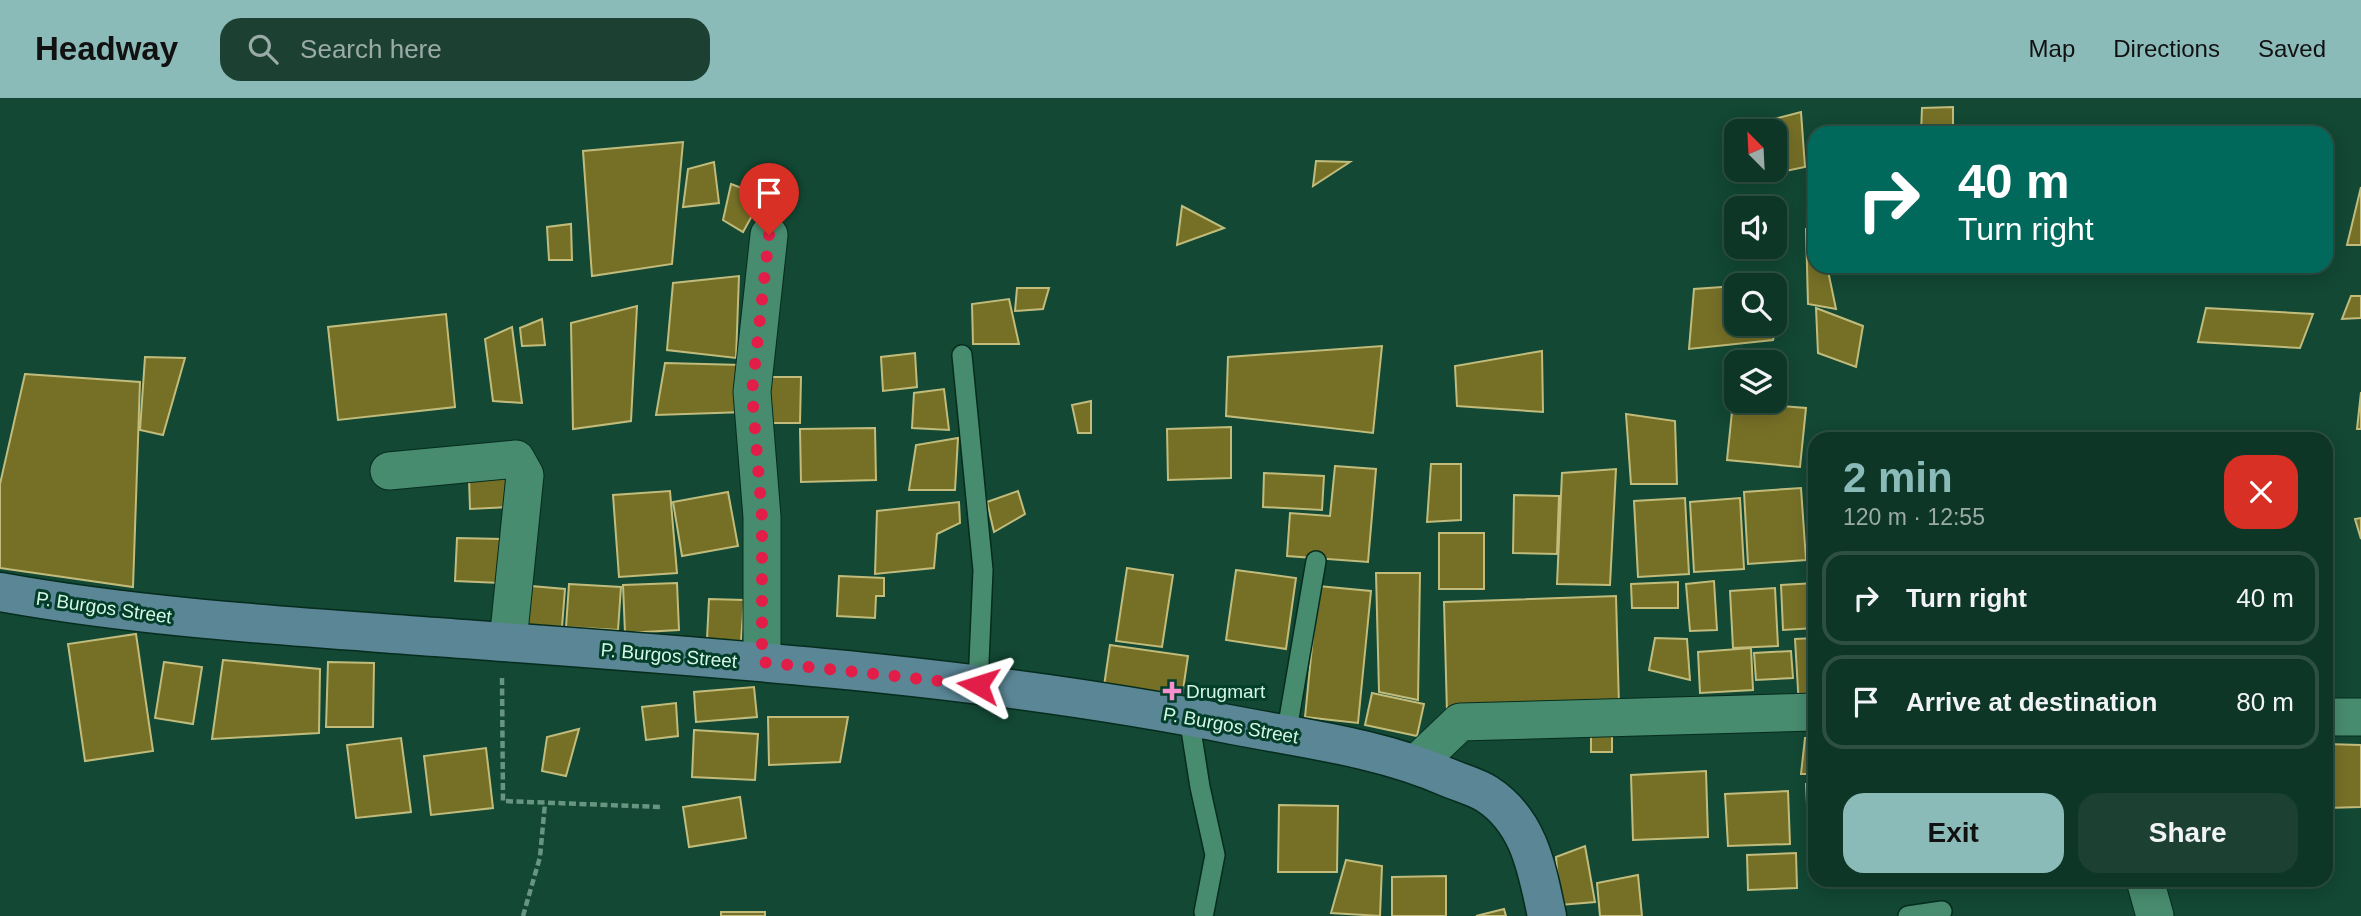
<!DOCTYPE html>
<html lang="en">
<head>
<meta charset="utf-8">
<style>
  :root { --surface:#0e3627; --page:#1c4133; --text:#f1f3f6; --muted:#9baba7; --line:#2e5044; --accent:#8bbbb9 }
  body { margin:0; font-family:Arial,sans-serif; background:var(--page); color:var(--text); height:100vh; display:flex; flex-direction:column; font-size:26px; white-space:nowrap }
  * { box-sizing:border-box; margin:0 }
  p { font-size:23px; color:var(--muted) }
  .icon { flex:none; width:38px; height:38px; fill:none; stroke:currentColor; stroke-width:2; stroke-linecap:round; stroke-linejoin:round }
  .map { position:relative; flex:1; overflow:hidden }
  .details { position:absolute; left:1808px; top:334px; width:525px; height:455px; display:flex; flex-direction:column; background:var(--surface); border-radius:21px; box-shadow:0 4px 18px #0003,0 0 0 2px var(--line) }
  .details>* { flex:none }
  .hud { position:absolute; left:1808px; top:28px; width:525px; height:147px; border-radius:21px; box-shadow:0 4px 18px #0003,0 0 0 2px var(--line); background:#00695c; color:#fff; overflow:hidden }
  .needle { width:46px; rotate:336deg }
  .buttons { position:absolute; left:1724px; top:21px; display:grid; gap:14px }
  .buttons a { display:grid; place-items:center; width:63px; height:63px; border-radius:14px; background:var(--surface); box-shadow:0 4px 18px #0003,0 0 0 2px var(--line); font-size:35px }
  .pin { position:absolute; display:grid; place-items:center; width:60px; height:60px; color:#fff; margin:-72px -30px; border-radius:50% 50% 50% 0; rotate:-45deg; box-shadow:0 0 7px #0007 }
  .pin .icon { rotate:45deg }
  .me { position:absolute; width:77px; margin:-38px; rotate:276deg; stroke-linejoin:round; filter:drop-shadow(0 0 5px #0008) }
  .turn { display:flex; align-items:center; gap:24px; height:147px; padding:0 35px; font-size:32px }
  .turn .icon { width:91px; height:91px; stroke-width:2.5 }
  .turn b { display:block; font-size:49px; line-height:60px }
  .round { display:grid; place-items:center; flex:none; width:74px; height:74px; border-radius:21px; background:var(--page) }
  .summary { display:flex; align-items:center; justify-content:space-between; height:119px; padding:0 35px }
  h1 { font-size:42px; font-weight:700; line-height:52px; color:var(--accent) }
  .cta { display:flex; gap:14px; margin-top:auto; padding:14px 35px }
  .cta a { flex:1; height:80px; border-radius:21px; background:var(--accent); color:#111; font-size:28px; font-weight:700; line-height:80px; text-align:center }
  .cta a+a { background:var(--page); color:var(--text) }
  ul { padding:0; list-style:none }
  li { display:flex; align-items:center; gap:21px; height:94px; margin:0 14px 10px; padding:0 21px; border:4px solid var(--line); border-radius:21px }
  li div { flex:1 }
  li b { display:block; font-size:26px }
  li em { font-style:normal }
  header { display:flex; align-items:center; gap:42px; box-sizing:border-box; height:98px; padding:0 35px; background:var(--accent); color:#111 }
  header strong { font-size:33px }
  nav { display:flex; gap:38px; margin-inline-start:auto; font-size:24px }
  .search { width:490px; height:63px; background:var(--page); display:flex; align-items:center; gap:18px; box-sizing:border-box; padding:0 24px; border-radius:21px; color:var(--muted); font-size:26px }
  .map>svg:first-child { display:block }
</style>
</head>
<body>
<header>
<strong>Headway</strong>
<div class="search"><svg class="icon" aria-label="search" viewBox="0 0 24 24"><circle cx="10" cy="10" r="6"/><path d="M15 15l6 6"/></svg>Search here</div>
<nav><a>Map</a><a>Directions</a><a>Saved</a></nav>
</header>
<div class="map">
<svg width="2361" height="818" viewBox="0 0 2361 818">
  <rect width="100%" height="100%" fill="#124834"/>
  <path fill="#767027" stroke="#c1bc7c" stroke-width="2" d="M1953,9v26h-32l1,-25z
    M1801,14l4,55 -55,11 -1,-8h25v-39h-33l-1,-3z
    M683,44l-11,122 -80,12 -9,-125z
    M1316,63l34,1 -37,24z
    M714,64l5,41 -36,4 5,-38z
    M731,86l32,12 -20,36 -20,-12z
    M2361,89v58h-14z
    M1182,108l42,22 -47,17z
    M571,126l1,36h-23l-2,-33z
    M1806,131l9,1v36h12l9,43 -28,-5z
    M739,178l-3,82 -69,-8 6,-67z
    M1787,184l-14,58 -84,9 5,-60 42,-3v38h38v-39h-30z
    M1017,190h32l-6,21 -28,2z
    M2351,198h10v22l-19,1z
    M1009,201l10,45h-46l-1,-40z
    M637,208l-6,115 -58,8 -2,-106z
    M1816,210l47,18 -7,41 -38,-14z
    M2206,210l107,6 -13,34 -102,-6z
    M446,216l9,93 -117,13 -10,-93z
    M542,221l3,26 -23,1 -2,-18z
    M512,229l10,76 -29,-2 -8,-62z
    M1382,248l-9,87 -147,-17 2,-59z
    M1542,253l1,61 -86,-6 -2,-40z
    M915,255l2,34 -34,4 -2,-34z
    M145,259l40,1 -22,77 -23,-5z
    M665,265l77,2 3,47 -89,3z
    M25,276l115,8 -7,205 -133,-19v-84z
    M761,279h40l-1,46h-39z
    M944,291l5,41 -37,-2 2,-35z
    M2361,294v37h-4z
    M1091,303v32h-13l-6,-28z
    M1733,304l73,6 -6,59 -73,-7z
    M1626,316l49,7 2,63h-46z
    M1231,329v51l-63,2 -1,-51z
    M875,330l1,52 -75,2 -1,-53z
    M958,340l-3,52h-46l7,-45z
    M1431,366h30v56l-34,2z
    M1335,368l41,3 -8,93 -81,-6 3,-43 40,3z
    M1616,371l-6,116 -53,-1 5,-111z
    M1264,375l60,3 -2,34 -59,-3z
    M508,378l2,31 -40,2 -1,-31z
    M1801,390l5,72 -58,4 -4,-72z
    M670,393l7,82 -58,4 -6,-82z
    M1018,393l7,23 -31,18 -7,-30z
    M728,394l10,54 -56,10 -9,-54z
    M1514,397l45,1 -2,58 -44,-1z
    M1685,400l4,76 -51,3 -4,-76z
    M1740,400l4,71 -50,3 -4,-70z
    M959,404l1,21 -23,11 -3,34 -59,6 2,-63z
    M2361,420v21l-6,-20z
    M1439,435h45v56h-45z
    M457,440l45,1 -2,44 -45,-2z
    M1127,470l46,7 -11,72 -46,-6z
    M1236,472l60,8 -10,71 -60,-9z
    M1376,475h44l-2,127 -39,-8z
    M839,478l45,2v18h-8l-1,22 -38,-2z
    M1714,483l3,49 -27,1 -4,-47z
    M1678,484v26h-46l-1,-24z
    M677,485l2,47 -54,3 -2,-48z
    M1815,485v45l-32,2 -2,-45z
    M569,486l52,3 -3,43 -52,-3z
    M520,487l45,4 -3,38 -46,-3z
    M1318,488l53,5 -13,132 -53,-6z
    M1775,490l3,58 -45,2 -3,-57z
    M1616,498l3,110 -172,7 -3,-111z
    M709,501l35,1 -3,41 -34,-2z
    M136,536l17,117 -68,10 -17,-117z
    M1655,540l32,1 3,41 -41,-10z
    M1815,540v68l-16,1 -4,-68z
    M1110,547l78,11 -6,41 -78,-11z
    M1751,550l2,42 -53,3 -2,-41z
    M1791,553l2,27 -37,2 -2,-27z
    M223,562l97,9 -1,64 -107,6z
    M164,564l38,5 -9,57 -38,-6z
    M328,564l46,1 -1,64h-47z
    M754,589l3,30 -61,5 -2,-30z
    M1372,595l52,11 -7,32 -52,-11z
    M676,605l2,33 -32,4 -4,-33z
    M768,619h80l-8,45 -71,3z
    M579,631l-13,47 -24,-5 5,-34z
    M694,632l64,4 -3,46 -63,-3z
    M1591,638h21v16h-21z
    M401,640l10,74 -55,6 -9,-73z
    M1805,640h10v36h-14z
    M2326,646l35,1v62l-35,1z
    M486,650l7,60 -62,7 -7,-59z
    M1706,673l2,66 -75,3 -2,-65z
    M1806,686h9v40h-7z
    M1788,693l2,53 -62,2 -3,-52z
    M740,699l6,41 -57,9 -6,-40z
    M1279,707l59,1 -1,66h-59z
    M1585,748l10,56 -35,3 -4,-48z
    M1796,755l1,35 -49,2 -1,-35z
    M1346,762l36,6 -2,50 -49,-3z
    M1638,777l4,41h-42l-3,-33z
    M1446,778v40h-54v-39z
    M1504,811l2,7h-30z
    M721,814h44v4h-44z"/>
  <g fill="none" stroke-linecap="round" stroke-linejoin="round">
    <g stroke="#062c1e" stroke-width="22">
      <path id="lane" d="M962,257l21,215 -5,115
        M1189,619l11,70 15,68 -11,57
        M1286,638l30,-175
        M1908,818l34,-5"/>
    </g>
    <g stroke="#062c1e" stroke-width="39">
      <path id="street" d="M389,373l127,-12 9,16 -17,167
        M762,564v-145l-10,-125 17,-157
        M2326,619h35
        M1416,666l44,-42 355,-10
        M2145,782l10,36"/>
    </g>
    <g stroke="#062c1e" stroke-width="41">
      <path id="secondary" d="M0,494c144,26 290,34 436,45 266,20 534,36 797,88 73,14 148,23 216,53 12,5 27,9 38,16 43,28 50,76 60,122"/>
    </g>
    <path stroke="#689582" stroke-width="4.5" stroke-dasharray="7 3.5" stroke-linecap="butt" d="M502,580l1,123 157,6
      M523,818l17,-59 5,-54"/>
    <use href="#lane" stroke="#488c6f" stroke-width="19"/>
    <use href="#street" stroke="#488c6f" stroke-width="37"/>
    <use href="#secondary" stroke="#5a8695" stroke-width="38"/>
  </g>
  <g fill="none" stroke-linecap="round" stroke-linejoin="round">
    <path stroke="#e11d48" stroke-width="12" stroke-dasharray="0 21.6" d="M769,137l-17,157 10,125v145l216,23"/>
  </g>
  <path fill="#f790ce" stroke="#033e2a" stroke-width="2.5" d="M1168.5 582.5h7v7h7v7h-7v7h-7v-7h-7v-7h7z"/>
  <g text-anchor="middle" stroke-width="6" stroke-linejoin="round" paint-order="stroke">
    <g font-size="19" fill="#d5f7e6" stroke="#033e2a">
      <text transform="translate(104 509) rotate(8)" y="7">P. Burgos Street</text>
      <text transform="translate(669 557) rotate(5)" y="7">P. Burgos Street</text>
      <text transform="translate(1231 627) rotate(10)" y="7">P. Burgos Street</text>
    </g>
    <g font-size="19" fill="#d5f7e6" stroke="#033e2a" text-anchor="start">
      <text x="1186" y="600">Drugmart</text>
    </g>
  </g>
</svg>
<div class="buttons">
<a><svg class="needle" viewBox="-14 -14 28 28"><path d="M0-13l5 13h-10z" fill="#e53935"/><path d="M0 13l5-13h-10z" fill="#9baba7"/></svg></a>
<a><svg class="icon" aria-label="sound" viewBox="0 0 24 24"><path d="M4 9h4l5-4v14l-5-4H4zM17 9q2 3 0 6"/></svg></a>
<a><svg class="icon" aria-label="search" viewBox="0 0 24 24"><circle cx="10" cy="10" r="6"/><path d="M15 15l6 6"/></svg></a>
<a><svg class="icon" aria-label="layers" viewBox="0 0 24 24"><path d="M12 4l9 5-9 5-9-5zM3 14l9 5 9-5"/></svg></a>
</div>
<div class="pin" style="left:769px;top:137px;background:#d93025"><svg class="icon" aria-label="arrive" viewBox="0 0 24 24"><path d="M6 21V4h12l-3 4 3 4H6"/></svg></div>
<svg class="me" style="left:978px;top:587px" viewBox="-20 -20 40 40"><path d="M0-17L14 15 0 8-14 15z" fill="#e11d48" stroke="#fff" stroke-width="4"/></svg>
<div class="hud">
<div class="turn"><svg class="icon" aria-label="right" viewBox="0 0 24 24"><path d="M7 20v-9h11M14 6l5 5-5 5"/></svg><div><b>40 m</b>Turn right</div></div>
</div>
<section class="details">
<div class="summary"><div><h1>2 min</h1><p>120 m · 12:55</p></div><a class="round" style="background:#d93025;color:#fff"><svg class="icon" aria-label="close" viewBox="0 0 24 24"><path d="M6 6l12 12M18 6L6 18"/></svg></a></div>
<ul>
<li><svg class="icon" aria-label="right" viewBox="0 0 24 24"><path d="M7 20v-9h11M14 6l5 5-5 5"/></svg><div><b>Turn right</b></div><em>40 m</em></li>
<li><svg class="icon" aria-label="arrive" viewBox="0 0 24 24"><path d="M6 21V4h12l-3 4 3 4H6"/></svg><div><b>Arrive at destination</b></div><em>80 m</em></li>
</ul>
<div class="cta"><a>Exit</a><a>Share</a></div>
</section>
</div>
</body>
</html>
